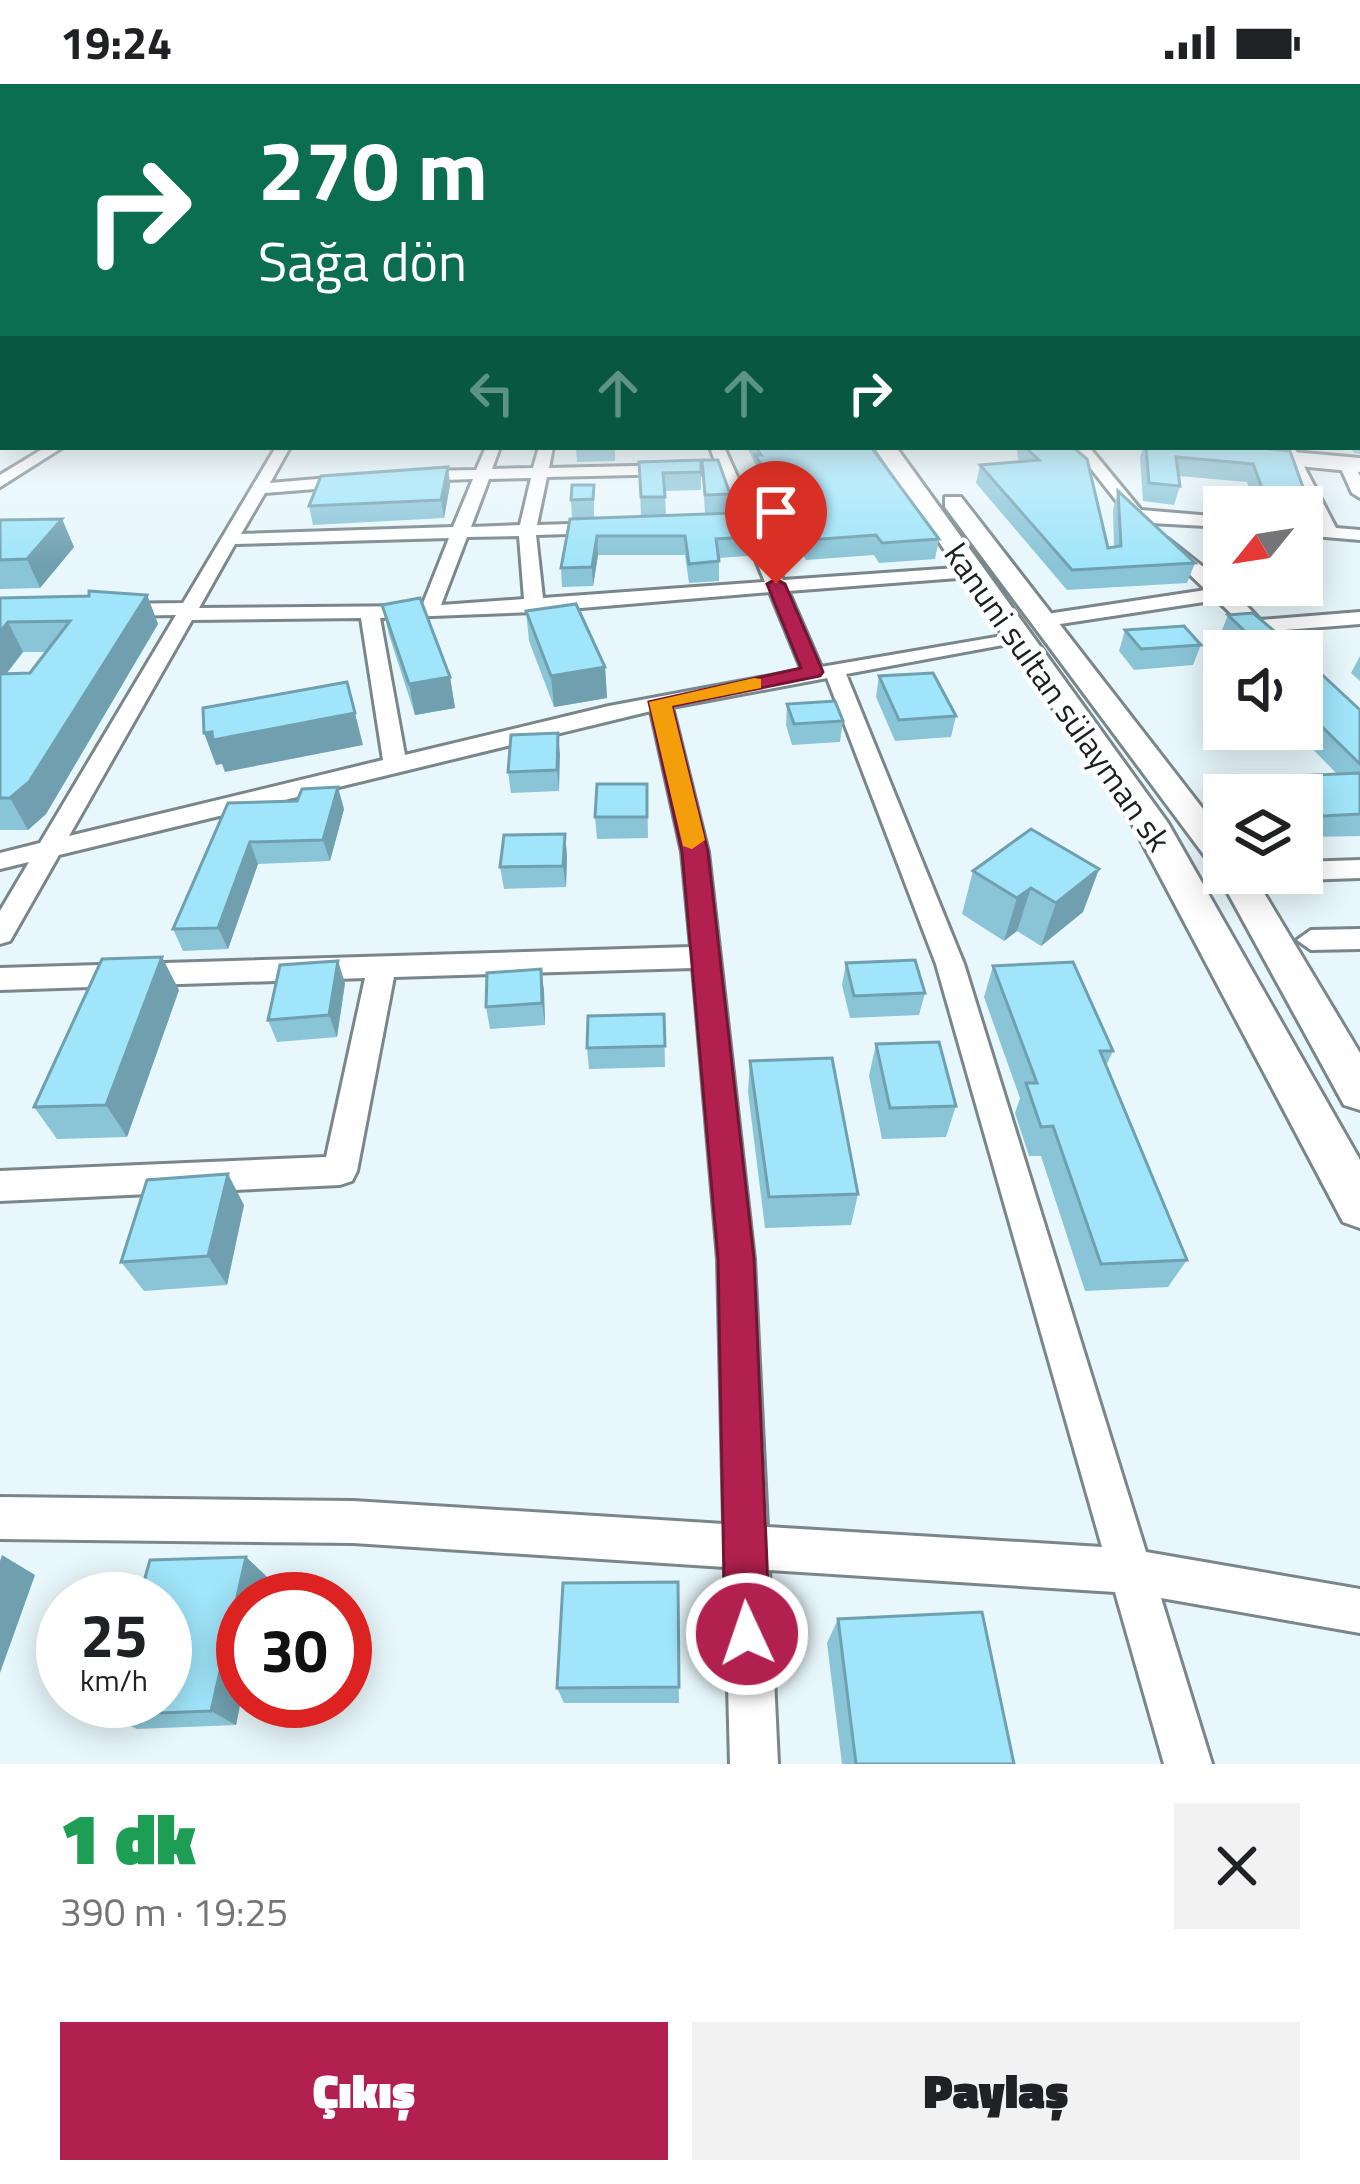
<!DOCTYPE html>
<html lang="tr">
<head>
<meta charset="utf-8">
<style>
  :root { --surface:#fff; --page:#f2f2f2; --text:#202124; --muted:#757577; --accent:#b1204e }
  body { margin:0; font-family:"Titillium Web",sans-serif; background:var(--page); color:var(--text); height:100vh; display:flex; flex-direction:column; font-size:45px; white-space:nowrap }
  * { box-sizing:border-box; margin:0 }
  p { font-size:39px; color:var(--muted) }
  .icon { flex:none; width:66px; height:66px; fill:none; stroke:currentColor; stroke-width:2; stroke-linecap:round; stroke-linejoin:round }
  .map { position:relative; height:1680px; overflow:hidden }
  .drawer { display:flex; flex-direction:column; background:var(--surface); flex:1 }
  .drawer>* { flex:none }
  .top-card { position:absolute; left:0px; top:0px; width:1362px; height:366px; box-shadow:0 6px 30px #0003; background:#0b6e4f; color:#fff; overflow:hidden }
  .needle { width:78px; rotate:240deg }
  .fabs { position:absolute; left:1203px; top:402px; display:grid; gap:24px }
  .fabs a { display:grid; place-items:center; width:120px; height:120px; border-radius:0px; background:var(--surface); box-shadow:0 6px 30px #0003; font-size:60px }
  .speed { position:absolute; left:36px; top:1488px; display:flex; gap:24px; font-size:60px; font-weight:700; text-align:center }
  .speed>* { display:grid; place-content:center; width:156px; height:156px; border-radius:50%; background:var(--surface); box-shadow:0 6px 30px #0003; line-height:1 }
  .speed small { font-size:30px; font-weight:400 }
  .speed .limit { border:18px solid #d22; background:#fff; color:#111 }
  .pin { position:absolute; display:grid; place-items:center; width:102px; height:102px; color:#fff; margin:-123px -51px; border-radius:50% 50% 50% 0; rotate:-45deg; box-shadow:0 0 12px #0007 }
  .pin .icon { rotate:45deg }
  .me { position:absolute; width:132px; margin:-66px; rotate:357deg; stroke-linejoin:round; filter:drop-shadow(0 0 9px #0008) }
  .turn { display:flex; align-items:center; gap:42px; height:252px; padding:0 60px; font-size:54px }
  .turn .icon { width:156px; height:156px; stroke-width:2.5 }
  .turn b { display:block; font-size:84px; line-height:102px }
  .lanes { display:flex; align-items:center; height:114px; padding:0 60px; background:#0003; justify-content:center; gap:60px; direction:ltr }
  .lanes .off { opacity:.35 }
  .round { display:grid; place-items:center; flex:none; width:126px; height:126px; border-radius:0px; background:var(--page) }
  .head { display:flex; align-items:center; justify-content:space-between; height:204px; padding:0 60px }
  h1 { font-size:72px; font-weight:800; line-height:90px; color:#1e9e55 }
  .cta { display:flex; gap:24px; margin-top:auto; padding:24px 60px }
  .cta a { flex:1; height:138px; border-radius:0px; background:var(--accent); color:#fff; font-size:48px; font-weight:800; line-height:138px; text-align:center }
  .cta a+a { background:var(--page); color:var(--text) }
  .status { display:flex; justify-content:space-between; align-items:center; height:84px; padding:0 60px; background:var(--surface); direction:ltr }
  .status svg { height:33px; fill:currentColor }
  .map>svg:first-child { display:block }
</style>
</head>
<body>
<div class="status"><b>19:24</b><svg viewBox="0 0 49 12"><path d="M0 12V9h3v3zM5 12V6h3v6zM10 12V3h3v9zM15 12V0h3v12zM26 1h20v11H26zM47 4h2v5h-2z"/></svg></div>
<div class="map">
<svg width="1360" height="1680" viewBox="0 0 1360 1680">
  <rect width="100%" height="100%" fill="#e8f7fb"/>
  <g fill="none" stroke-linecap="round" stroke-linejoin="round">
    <g stroke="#79868a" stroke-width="6">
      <path id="street" d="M1359,261h1v8h-1z
        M46,363h17l-63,40v-12z
        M276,363h14l-20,36 82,-7 8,5 -8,5 -87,7 -24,41 212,-7 20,-48 -58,2 -8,-5 8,-5 61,-1 10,-23h14l-8,22 41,-1 6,-21h14l-4,21 167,-4 -6,-17h14l59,133 188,-13 9,5 -9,5 -183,14 33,76 205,-35v8l-7,2 -173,32 118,290 182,588 214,37v44l-199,-35 51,166h-48l-49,-172 -346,-22 9,194h-48l-5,-197 -372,-24 -353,-4v-42l353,4 371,23 -6,-265 -25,-291 -299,9 -37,194 -5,10 -12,4 -340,16v-30l326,-14 39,-179 -365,12v-22l691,-21 -9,-95 -31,-141 -592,144 -49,86 -10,3v-33l29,-49 -29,7v-16l40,-10 136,-228 -61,1 -10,-6 10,-6 68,-1zM720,389l45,109 -222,16 -7,-63 66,-2 8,-5 -8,-5 -65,2 10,-48zM531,394l-11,47 -49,2 18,-48zM519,452l5,63 -83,6 26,-68zM449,454l-27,68 -223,2 36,-64zM770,508l32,78 -193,36 -204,49 -25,-137 154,-6zM361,534l22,142 -314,76 123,-216zM827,594l109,286 166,583 -335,-20 -13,-268 -34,-302 -12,-105 -36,-145z
        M1074,363h15l52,63 83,7v10l-91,-5z
        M1280,363h14l42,81 24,2v10l-58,-5v-10l17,1z
        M1347,375l5,2 8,15v22l-8,-5 -13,-29z
        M1168,455l63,50 29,31 100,-8v12l-88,7 20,20h-22l-53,-51 -170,26 -10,-6 10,-6 159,-24 -44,-42 -3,-4z
        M1360,776v18l-58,2 -12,-7h12v-11z
        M1360,845v20l-49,1 -14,-10 14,-10z"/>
    </g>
    <g stroke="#79868a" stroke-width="6">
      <path id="secondary" d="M0,315h3v12h-3z
        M874,363h22l272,376 192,337v68l-17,-6 -210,-397z
        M1153,363h82l125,11v14l-196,-19z
        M945,413h16l263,339v37h28l108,180v57l-16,-5 -128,-234 -271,-364z"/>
    </g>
    <use href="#street" fill="#fff" fill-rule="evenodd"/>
    <use href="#secondary" fill="#fff" fill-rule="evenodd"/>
  </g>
  <path fill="#8ac5d7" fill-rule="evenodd" d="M1359,321h1v49l-6,-1 -4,-6h9z
    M576,363h39v14l-38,1z
    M747,363h124l68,92 -4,20 -56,4 -5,-8 -68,5 -52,-86 1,-10z
    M1016,363h57l35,101 6,-1 -1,-37 5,-19 77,72 -8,20 -120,7 -91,-107 4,-18 39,-3z
    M1143,363h109l56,54 -6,15v-9h-47l-8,-25 -68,-6 1,10 -6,19 -31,-4 -3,-44z
    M701,376v30l-36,1 1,24 -25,1 -2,-54z
    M702,376l28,34v19l-25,1z
    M448,383l2,18 -6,33 -131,7 -4,-19z
    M594,401v33h-22l-1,-18z
    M62,435l12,28 -34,41 -40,1v-69z
    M570,435l178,18 -1,19 -28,2v23l-30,2 -4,-28h-87l-5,31 -31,1 -1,-19z
    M147,511l11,29 -112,190 -18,16h-28v-232zM23,568h23l-16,21 -24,1z
    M382,521l68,72 5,31 -40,7 -26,-80z
    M526,527l79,56 2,31 -53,9 -25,-66z
    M1228,531l68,36h-60l-16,-16z
    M1125,546l76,15 -8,20 -59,5 -15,-19z
    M1302,572l58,54v126l-49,1 -9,-12v-30h-19l9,-19 45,-2 -44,-45h9z
    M1360,572v25l-9,-8z
    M879,592l77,40 -5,21 -56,4 -19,-44z
    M787,620l56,17 -3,21 -48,3 -6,-20z
    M558,649l1,58 -48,2 -3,-21z
    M647,700l1,54 -51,1 -2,-22z
    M228,719l116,6 -14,52 -72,3 -30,85 -45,2 -10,-22z
    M565,750l2,22 -1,31 -62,2 -4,-22z
    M1099,785l-16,43 -42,34 -24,-15 -13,10 -42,-27 11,-43z
    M846,879l79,30 -6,22 -69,3 -8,-33z
    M993,882l120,85 -7,15 81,194 -19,27 -83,4 -44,-135h-12l-14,-43 5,-15 -36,-101z
    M541,885l3,22 1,34 -55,4 -4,-22z
    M345,899l-8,54 -60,5 -9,-22z
    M179,906l-52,147 -70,2 -23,-32z
    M664,930l1,53 -76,2 -2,-21z
    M876,960l80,62 -10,31 -64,2 -13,-63z
    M750,977l108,133 -7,31 -86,3 -17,-136z
    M244,1121l-17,80 -83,6 -23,-29z
    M246,1473l21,20 -5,22h-19v91l-7,35 -99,4 -30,-14z
    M678,1498l1,121h-115l-7,-15z
    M838,1535l176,145h-172l-15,-121z"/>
  <path fill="#70a0af" d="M448,383l2,18 -6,33 -3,-18z
    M62,435l12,28 -34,41 -13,-29z
    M597,452l1,19 -5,31 -1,-19z
    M147,511l11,29 -112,190 -18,16 -18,-32z
    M8,538l15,30 -23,30v-50z
    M605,583l2,31 -53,9 -3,-31z
    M450,593l5,31 -40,7 -6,-31z
    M355,629l8,32 -138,27 -3,-8 -6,1 -12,-32z
    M558,649l2,21 -1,37 -2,-21z
    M338,703l6,22 -14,52 -7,-21z
    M565,750l2,22 -1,31 -3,-21z
    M250,758l8,22 -30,85 -10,-21z
    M1099,785l-16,43 -42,34 15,-43z
    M1031,804l-14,43 -13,10 13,-43z
    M162,873l17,33 -52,147 -21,-32z
    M338,877l7,22 -8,54 -8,-22z
    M541,885l3,22 1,34 -3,-22z
    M228,1090l16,31 -17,80 -19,-29z
    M2,1471l33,20 -35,98v-112z
    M246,1473l21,20 -5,22h-19v91l-7,35 -25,-14z"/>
  <path fill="#a0e5fa" stroke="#70a0af" stroke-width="3" d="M756,363h115l68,92 -57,4 -6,-8 -68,5 -53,-85h6z
    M1025,363h48l14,12 21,89 13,-2 -3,-55 77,72 -123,7 -92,-105 59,-5z
    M1146,363h106l38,4 18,50 -43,-5 -12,-32 -77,-7 4,29 -31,-3z
    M701,376v12l-38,1 2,24h-24l-2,-35z
    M702,376h16l12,34 -25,1z
    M448,383l-7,33 -132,6 12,-30z
    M572,401h22l-1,14 -22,1z
    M733,429v6h8l7,18 -32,2 3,22 -30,3 -4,-28h-88l-5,31 -31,1 9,-49z
    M62,435l-35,40 -27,1v-40z
    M89,507l58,4 -118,187 -19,16h-10v-124l30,-1 40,-52 -62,1 -8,10v-34l89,-2z
    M420,514l30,79 -41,7 -27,-79z
    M576,520l29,63 -54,9 -25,-65z
    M1253,529l33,28 10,10h-51l-6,-6 19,-1 -30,-29z
    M1184,542l17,19 -60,4 -16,-19z
    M1302,572l58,54v54l-58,-57z
    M933,589l23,43 -57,4 -20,-44z
    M347,598l8,31 -142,27 -1,-8 -8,1 -1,-25z
    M835,617l8,20 -49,3 -7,-20z
    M558,649l-1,37 -49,2 3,-37z
    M1360,689v41l-37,2 -31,-40z
    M597,700h50v33h-52z
    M338,703l-15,53 -73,2 -32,86 -45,1 55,-126 69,-2 5,-12z
    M1031,745l68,40 -43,34 -25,-15 -14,10 -44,-27z
    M565,750l-2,32 -63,1 4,-32z
    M162,873l-56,148 -72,2 68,-148z
    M915,876l10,33 -71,3 -8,-33z
    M338,877l-9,54 -61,5 12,-55z
    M1073,878l40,89h-13l87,209 -86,4 -48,-138 -12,1 -15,-44h11l-44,-117z
    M541,885l1,34 -56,4 1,-34z
    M664,930l1,32 -78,2 1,-32z
    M939,958l17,64 -66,2 -14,-64z
    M832,974l26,136 -89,3 -19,-136z
    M228,1090l-20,82 -87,6 26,-82z
    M246,1473l-35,154 -104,4 4,-14h54v-102h-26l11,-39z
    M678,1498l1,105 -122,1 6,-105z
    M982,1528l32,152h-158l-18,-145z"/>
  <linearGradient id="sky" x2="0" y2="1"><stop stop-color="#adbcde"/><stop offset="0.51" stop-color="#f5fbfd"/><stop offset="1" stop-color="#f5fbfd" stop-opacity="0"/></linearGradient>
  <rect width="1360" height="480" fill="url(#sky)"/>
  <path fill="#b1204e" stroke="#731533" stroke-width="3" d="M776,495l9,5 38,88 -3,4 -148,30 36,146 46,407 16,375 -7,16 -16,6 -16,-6 -6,-16 -7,-375 -36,-407 -33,-150 152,-34 -34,-84z"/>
  <path fill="#f59e0b" d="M754,594l7,1v9l-89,18 33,134 -13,9 -9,-3 -34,-144z"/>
  <g text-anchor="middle" stroke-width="9" stroke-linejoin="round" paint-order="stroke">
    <g font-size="33" fill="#1a1f21" stroke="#fff">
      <text transform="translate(1058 613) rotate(55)" y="12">kanuni sultan sülayman sk</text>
    </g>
  </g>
</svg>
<div class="fabs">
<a><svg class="needle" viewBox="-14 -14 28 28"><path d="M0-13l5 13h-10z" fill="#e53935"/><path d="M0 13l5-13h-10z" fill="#757577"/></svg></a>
<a><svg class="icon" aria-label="sound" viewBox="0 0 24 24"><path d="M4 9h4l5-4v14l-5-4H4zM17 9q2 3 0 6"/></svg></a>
<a><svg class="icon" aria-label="layers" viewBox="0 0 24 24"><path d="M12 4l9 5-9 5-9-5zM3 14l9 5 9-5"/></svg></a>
</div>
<div class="speed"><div>25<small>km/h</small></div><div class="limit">30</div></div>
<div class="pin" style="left:776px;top:500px;background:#d93025"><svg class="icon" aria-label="arrive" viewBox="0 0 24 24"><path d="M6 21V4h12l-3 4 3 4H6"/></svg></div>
<svg class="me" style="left:747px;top:1550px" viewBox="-20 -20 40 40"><circle r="17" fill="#b1204e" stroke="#fff" stroke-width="3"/><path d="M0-11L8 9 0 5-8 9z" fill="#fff"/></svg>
<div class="top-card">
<div class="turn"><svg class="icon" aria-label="right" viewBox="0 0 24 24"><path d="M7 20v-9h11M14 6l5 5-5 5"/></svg><div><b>270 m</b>Sağa dön</div></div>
<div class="lanes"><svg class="icon off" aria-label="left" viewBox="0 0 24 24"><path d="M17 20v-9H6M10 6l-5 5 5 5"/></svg><svg class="icon off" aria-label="ahead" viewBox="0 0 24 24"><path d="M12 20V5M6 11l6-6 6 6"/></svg><svg class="icon off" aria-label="ahead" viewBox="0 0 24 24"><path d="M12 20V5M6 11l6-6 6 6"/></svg><svg class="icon" aria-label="right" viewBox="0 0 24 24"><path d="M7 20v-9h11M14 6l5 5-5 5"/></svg></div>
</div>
</div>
<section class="drawer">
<div class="head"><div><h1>1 dk</h1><p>390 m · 19:25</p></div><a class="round"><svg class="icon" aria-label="close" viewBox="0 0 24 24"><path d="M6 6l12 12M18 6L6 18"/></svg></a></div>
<div class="cta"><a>Çıkış</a><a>Paylaş</a></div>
</section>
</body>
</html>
